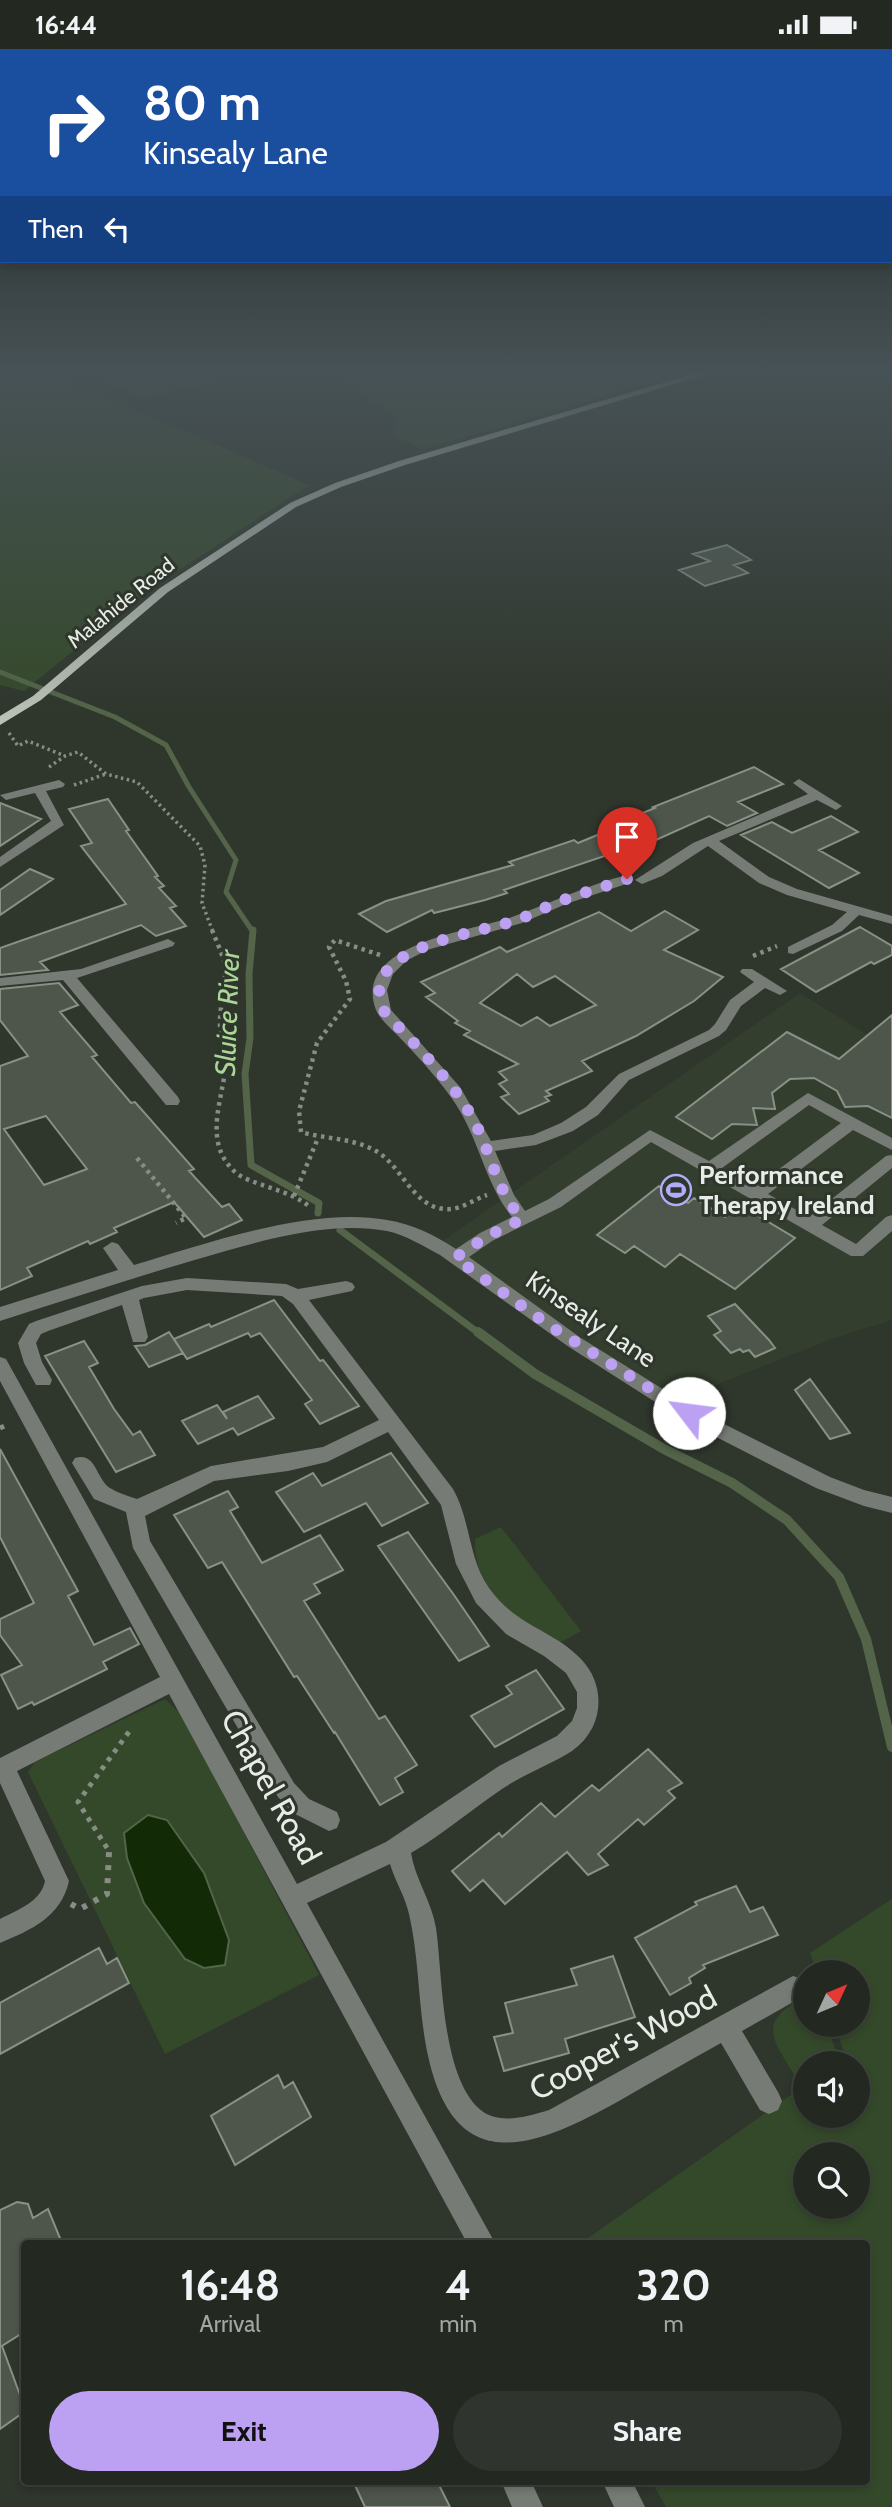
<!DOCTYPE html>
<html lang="en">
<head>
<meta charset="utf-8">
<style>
  :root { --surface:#232821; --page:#2f342e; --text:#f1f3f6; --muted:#a3a6a5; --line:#40443f; --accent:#bca0f2 }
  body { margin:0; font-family:Cabin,sans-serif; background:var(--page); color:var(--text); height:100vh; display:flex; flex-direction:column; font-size:26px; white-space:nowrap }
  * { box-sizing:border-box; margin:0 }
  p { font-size:23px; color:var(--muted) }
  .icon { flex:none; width:38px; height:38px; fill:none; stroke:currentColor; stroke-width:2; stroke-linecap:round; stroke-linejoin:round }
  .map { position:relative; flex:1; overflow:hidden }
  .panel { position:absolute; left:21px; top:2191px; width:849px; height:245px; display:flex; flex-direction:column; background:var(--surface); border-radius:7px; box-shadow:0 4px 10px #0003,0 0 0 2px var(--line) }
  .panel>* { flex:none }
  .guide { position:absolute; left:0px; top:0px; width:892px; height:214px; box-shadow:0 4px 10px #0003,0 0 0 2px var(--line); background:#1a4fa0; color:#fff; overflow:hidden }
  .needle { width:46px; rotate:46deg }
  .fabs { position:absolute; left:793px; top:1911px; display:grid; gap:14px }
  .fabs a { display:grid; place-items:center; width:77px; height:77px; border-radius:50%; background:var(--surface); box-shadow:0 4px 10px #0003,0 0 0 2px var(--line); font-size:35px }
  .pin { position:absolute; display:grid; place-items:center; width:60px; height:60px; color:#fff; margin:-72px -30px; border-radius:50% 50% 50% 0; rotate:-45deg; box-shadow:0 0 7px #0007 }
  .pin .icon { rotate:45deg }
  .me { position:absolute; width:77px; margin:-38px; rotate:300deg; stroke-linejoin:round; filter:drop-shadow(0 0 5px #0008) }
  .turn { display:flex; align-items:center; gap:24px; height:147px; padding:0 28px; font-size:32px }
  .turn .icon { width:91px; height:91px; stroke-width:2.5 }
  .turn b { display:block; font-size:49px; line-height:60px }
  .then { display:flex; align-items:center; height:66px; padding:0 28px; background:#0003; gap:14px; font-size:26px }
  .eta { display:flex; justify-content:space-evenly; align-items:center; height:119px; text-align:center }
  .eta b { font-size:42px; font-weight:800; line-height:49px }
  .primary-button { display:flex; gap:14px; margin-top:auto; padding:14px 28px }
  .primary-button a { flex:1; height:80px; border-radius:42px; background:var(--accent); color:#111; font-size:28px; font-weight:800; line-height:80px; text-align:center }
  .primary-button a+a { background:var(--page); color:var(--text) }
  .status { display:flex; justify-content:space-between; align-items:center; height:49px; padding:0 35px; background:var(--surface); direction:ltr }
  .status svg { height:19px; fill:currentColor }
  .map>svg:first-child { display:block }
</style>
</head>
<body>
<div class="status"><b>16:44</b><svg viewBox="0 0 49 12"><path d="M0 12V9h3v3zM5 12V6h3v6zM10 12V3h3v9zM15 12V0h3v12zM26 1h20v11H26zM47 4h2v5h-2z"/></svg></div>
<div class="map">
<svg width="892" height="2458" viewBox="0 0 892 2458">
  <rect width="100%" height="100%" fill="#2f362c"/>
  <path fill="#333e2e" d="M800,944l92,57v270l-57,18 -160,63 -234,-159z"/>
  <path fill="#34492a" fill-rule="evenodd" d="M0,324h51l258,112 -162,106 -123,100 -24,-6z
    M87,324h171l-116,25z
    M684,324l-261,76 -30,-14 5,-17 -66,-44z
    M501,1478l80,104 -22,12c-41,-25 -85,-47 -84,-104z
    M165,1650l17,16 137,260 -154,79 -137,-282 7,-10z
    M892,1850v608h-226l-14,-25 214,-1v-238h-285l224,-158v31h53v-53h-22l9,-7 -10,-31h23v-53h-41l-7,-19zM805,2105h53v53h-53z
    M805,1948v28h22l10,30 -13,8h-19v13l-7,5c-23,-39 -45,-58 7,-84z"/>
  <path fill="#132a06" stroke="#536449" stroke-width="2" d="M148,1766l19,5 37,53 25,67 -4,25 -21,3 -19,-9 -41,-56 -17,-45 -3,-25z"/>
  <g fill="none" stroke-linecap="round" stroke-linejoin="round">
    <path stroke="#536449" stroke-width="5" d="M0,623l115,45 51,28 23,42 47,73 -10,32 27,40"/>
    <path stroke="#536449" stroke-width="7" d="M253,881l-4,44 1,64 -5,36 6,91 68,38 -1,10
      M340,1181l140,104"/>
    <path stroke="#536449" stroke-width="10" d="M478,1283l57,42 129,75 68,34 55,37 52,57 27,62 26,108"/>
  </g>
  <path fill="#4e564b" stroke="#889185" stroke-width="2" fill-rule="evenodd" d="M727,496l24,15 -17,5 14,8 -43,13 -26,-16 31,-9 -17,-7z
    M754,718l29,17 -45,18 19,11 -30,13 -18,-10 -91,41 -5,-4 -109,37 3,3 -22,7 -51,13 -2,-3 -45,22 -28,-18 27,-13 127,-36 -4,-3 65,-22 4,3 58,-24 -3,-2 22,-9 -2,-1z
    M108,750l21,31 -3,1 32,45 -3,1 9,9 -5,2 17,18 -6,2 16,18 -30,10 -15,-11 -101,37 8,8 -48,5v-27l126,-44 -45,-58 11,-3 -23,-34z
    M0,754l41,16 -41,27z
    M831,767l27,16 -39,18 40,23 -30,15 -88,-53 31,-13 20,11z
    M30,820l23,10 -53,36v-25z
    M665,862l33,19 -34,20 59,27 -29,24 -58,35 -54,25 10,10 -46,20 5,4 -6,2 4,4 -30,13 -18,-17 8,-3 -10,-10 8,-4 -8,-8 19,-8 -54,-29 6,-4 -15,-8 3,-2 -32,-24 9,-4 -14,-11 79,-35 7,5 92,-40 32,19zM517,925l16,13 22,-11 41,29 -46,21 -13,-9 -16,9 -41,-23z
    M860,878l32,19v9l-18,9 -3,-2 -55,30 -35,-23z
    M59,934l19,22 -18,7 37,43 -5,2 39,46 4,-1 59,67 -5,2 33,36 7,-3 13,16 -38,17 -30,-35 -60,26 3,4 -27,12 -2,-3 -61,27 5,8 -32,14v-224l28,-10 -28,-36v-31zM46,1067l41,53 -43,16 -40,-56z
    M892,966v103l-24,-12 -23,1 -8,-16 -23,-13 -24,1 -18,14 3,16 -22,-1 4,17 -25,-1 -20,15 -36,-22 111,-85 52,27z
    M659,1137l29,17 6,-5 31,19 15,-12 55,33 -60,51 -55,-35 -15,13 -31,-21 -9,7 -28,-18z
    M274,1251l46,61 3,-1 36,46 -39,18 -15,-20 7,-4 -52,-67 -9,4 -3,-4 -61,26 -13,-20 35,-15 2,3z
    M735,1255l34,36 6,8 -20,9 -6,-7 -6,2 -3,-3 -9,4 -17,-18 7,-4 -13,-15z
    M169,1283l14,21 -34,14 -14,-21 10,-1z
    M84,1292l14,22 -9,4 25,42 19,26 7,-4 15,24 -39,17 -71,-116z
    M810,1330l40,54 -20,6 -35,-49z
    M258,1347l16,22 -36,17 -5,-7 -35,16 -16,-23 35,-16 10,14 -4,-7z
    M0,1400l78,142 -10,5 26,49 36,-17 9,16 -36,18 4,7 -73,36 -2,-3 -14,7 -17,-34 21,-10 -22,-30v-16l34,-16 -34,-66z
    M391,1404l37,50 -46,23 -16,-23 -62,29 -28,-40 37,-19 9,13z
    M228,1442l10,16 -8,4 32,52 58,-28 23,35 -29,14 6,9 -16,8 75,118 6,-3 32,49 -22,13 8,14 -23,13 -45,-73 -1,1 -37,-57 -3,1 -72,-115 -14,6 -34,-53z
    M408,1483l46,63 35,51 -30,15 -36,-51 -45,-64z
    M536,1621l28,39 -69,38 -24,-31 41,-22 -6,-8z
    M648,1700l34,34 -14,8 7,7 -31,27 -6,-6 -40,35 10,11 -20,10 -21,-23 -62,52 -22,-24 -13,11 -18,-20 47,-38 3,4 39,-34 14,14 37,-32 7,6z
    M736,1837l14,26 13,-5 15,28 -75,30 2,3 -16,10 2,5 -21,12 -35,-57 62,-33 -2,-3z
    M99,1899l8,16 10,-6 12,25 -129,71v-51z
    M613,1907l22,61 -70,22 4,14 -65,18 -10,-34 19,-4 -8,-30 72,-18 -6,-16z
    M278,2026l6,13 9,-6 18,35 -76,48 -24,-49z
    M17,2153l11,2 5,14 15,-9 14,34h-38v89l-22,14 22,60v6l-24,17v-219z
    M353,2432h84l13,26h-85z"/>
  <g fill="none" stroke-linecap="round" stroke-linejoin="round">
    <path stroke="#878d85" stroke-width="3.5" stroke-dasharray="2.5 3.5" stroke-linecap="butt" d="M9,684l9,13 10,-5 37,15
      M49,718l16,-11 13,-4 28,22 31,8 63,64 5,19 -3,38 11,29
      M74,736l32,-11"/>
    <path stroke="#878d85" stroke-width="4.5" stroke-dasharray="3.5 4.5" stroke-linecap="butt" d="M212,881c4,10 9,21 12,31 4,20 -5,44 -4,65 1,8 5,17 6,26 2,40 -27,85 8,119 16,15 55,17 77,37
      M380,906l-45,-15 -6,7 17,34 4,18 -33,44 -18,68 2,21c24,7 52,6 75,19 27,15 38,61 75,58 12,-1 24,-10 36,-14
      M753,907l24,-10
      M137,1109l49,60 -10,5
      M294,1147l24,-58"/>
    <path stroke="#878d85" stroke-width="5" stroke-dasharray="4.5 6" stroke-linecap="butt" d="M0,1379l7,-3
      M107,1799l-29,-46 53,-73"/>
    <path stroke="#878d85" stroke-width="6" stroke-dasharray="5 8" stroke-linecap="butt" d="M71,1855l9,5 27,-15 2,-42 -3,-6"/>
    <path fill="#777b76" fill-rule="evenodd" d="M799,730l43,27 -6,4 -19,-10 -98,41 50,36 28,12 95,27v8l-33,-9 -17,16 -49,23 -5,-1v-6l44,-22 15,-13 -60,-17 -28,-12 -51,-37 -46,30 -20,8 -7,-4 58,-37 115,-49 -15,-11z
      M59,731l6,4 -2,3 -17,4 18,34 -64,42v-10l51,-36 -16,-28 -29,7 -6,-5z
      M627,826l5,1v6l-66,22 -44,19 -95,27 -21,11 -13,13 -6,16 4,20 69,77 31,54 42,-6 28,-12 25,-16 33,-33 90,-44 6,-6 15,-24 24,-18 -14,-10 2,-3h10l35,22 -7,4 -15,-7 -24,18 -15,24 -7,6 -90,44 -31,35 -25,16 -37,14 -41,6 19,44 11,16 24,-12 101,-69 59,31 99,-68 84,45v12l-39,-20 -85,64 41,23 77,-61 6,-1v13l-70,57 34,19 30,-27 6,-2v16l-29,25h-12l-200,-114 -90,65 -69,34 -23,16 112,81 117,73 132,66 34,13 28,7v16l-28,-7 -48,-18 -131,-67 -116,-74 -129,-92c-17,-9 -34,-20 -53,-24 -61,-11 -130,11 -189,28 -66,19 -132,41 -198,62v-14l118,-37 -15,-22 9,-6 6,2 16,21c72,-21 177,-59 253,-45 25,4 48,15 69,29l24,-16 32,-16c-27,-34 -33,-78 -57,-114 -15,-22 -33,-42 -51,-61 -8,-9 -23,-21 -28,-32 -25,-67 97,-79 136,-93 39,-14 75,-32 115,-42zM809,1056l32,18 -86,64 -33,-19z
      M168,890l7,4 -2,3 -96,32 101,119 2,4 -2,4h-12l-103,-125 -63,6v-8l81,-9z
      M187,1229l99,6 12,5 48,-8 6,2 3,4 -3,4 -43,9 144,189c18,32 15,69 36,99 28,39 63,41 92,71 26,27 23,70 -9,92 -22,14 -48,23 -70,38 -31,21 -59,45 -91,64 4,26 21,49 25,75 7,49 5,151 46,183 19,14 47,5 67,-1l244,-134 9,3 3,8 -3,10 -60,34 36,61 4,9 -4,9 -9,4 -9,-4 -39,-67c-34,19 -68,38 -102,58 -91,51 -168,77 -193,-55 -8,-44 -7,-89 -17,-132 -4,-18 -14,-33 -19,-50l-83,39 188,340h-28l-298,-549 -152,77 52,110c-8,36 -38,49 -69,62v-24c17,-9 41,-17 45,-38l-45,-98v-25l160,-81 -160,-296v-24l6,2 291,525 89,-42 113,-76 58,-30 15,-15 5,-13v-16l-11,-19 -22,-17 -38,-22 -30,-31 -20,-39 -15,-59 -53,-73 -61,30 -39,9 -74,10 -69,35 5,25 144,242 15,16 28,13 3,8 -3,8 -8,3 -36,-18 -15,-16 -145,-249 -7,-36 -32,-13 -22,-36 3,-5c21,-7 21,21 35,30 8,5 18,8 27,11l74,-33 112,-19 56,-27 -86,-116 -11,-8 -95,-6 -43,8 -5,2 9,37 -3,5h-12l-11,-37 -74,26 -7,3 -5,9 6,19 10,18 -2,5h-14l-12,-22 -6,-20 11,-19 7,-3 106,-35z
      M501,2432h30l12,26h-31z
      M602,2432h30l13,26h-31z"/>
    <path fill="#bac2b7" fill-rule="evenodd" d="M696,324h15l-306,92 -64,22 -45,20 -128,85 -127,108 -41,25v-9l33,-20 127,-108 130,-85 45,-20 64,-22z"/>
  </g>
  <linearGradient id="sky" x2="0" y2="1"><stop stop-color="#1a1e18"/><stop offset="0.48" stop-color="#475256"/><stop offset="1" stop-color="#475256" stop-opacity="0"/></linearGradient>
  <rect width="892" height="669" fill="url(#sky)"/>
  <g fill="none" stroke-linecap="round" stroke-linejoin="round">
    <path stroke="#bca0f2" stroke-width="12" stroke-dasharray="0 21.6" d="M627,830c-22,8 -44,13 -66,22 -17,6 -33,16 -50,21 -38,12 -157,26 -127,89 30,33 68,69 89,108 19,35 22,69 49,100l-36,18 -31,21 95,68 139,87"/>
  </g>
  <defs>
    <g id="stadium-ring" transform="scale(1.575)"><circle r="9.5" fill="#2f362c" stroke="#b1adfa" stroke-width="1.5"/><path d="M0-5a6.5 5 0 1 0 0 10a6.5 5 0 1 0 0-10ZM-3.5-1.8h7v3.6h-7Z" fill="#b1adfa"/></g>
  </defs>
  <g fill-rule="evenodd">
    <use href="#stadium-ring" x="676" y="1141"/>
  </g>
  <g text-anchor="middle" stroke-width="6" stroke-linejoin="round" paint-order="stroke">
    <g font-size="21" fill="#e8ece6" stroke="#2f362c">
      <text transform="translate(121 554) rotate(-39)" y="7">Malahide Road</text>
    </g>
    <g font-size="26" font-weight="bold" fill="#e8ece6" stroke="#2f362c" text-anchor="start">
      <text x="699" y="1135">Performance<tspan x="699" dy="30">Therapy Ireland</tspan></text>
    </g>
    <g font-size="26" fill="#e8ece6" stroke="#2f362c">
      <text transform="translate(591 1270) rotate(34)" y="9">Kinsealy Lane</text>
    </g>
    <g font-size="28" font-style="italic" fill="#abd698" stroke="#2f362c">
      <text transform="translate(227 964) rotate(-88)" y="10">Sluice River</text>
    </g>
    <g font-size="32" fill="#e8ece6" stroke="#2f362c">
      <text transform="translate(271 1738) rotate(61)" y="11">Chapel Road</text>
      <text transform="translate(623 1994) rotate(-28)" y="11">Cooper's Wood</text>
    </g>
  </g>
</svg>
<div class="fabs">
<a><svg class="needle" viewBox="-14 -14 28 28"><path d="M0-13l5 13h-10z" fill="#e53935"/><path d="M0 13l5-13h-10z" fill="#a3a6a5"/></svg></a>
<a><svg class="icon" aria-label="sound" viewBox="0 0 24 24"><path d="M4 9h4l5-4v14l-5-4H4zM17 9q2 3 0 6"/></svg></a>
<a><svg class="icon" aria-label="search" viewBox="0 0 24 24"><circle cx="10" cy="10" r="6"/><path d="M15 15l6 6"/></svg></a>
</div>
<div class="pin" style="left:627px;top:830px;background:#d93025"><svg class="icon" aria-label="arrive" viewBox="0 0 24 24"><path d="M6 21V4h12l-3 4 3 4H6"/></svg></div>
<svg class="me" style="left:689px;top:1364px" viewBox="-20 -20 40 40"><circle r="19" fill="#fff"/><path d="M0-13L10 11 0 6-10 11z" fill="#bca0f2"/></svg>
<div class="guide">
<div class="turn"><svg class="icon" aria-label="right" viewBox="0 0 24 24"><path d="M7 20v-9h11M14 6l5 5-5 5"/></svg><div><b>80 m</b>Kinsealy Lane</div></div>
<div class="then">Then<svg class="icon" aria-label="left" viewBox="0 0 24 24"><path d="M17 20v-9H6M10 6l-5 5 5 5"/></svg></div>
</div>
<section class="panel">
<div class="eta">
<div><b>16:48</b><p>Arrival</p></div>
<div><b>4</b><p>min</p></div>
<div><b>320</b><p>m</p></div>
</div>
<div class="primary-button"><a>Exit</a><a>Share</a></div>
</section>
</div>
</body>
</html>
